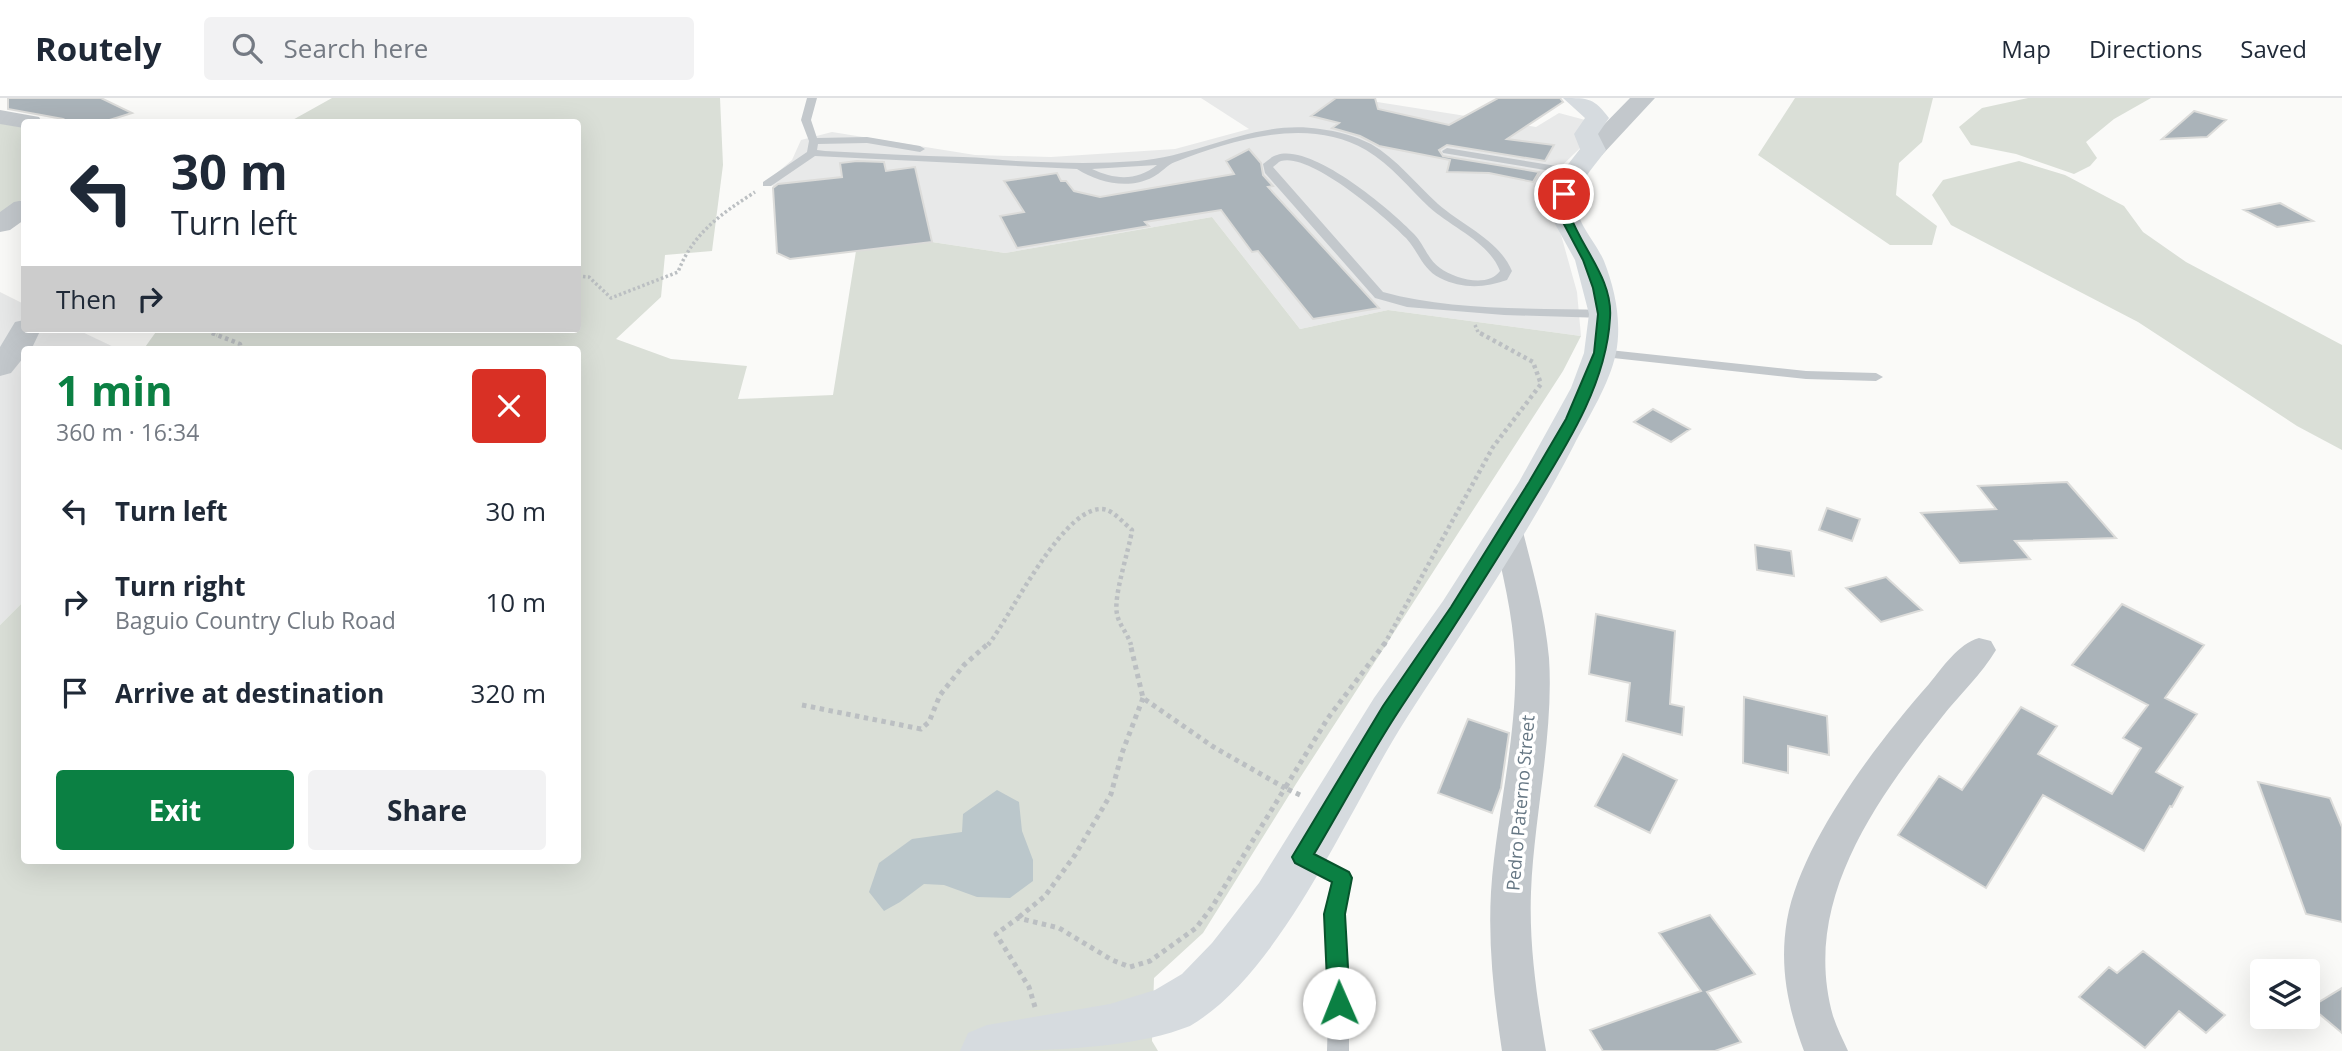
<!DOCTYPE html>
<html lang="en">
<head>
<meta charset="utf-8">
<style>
  :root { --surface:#fff; --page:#f2f2f3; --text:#1f2937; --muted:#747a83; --line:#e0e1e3; --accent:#0b8043 }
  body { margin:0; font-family:"Open Sans",sans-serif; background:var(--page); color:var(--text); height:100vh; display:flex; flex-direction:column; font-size:26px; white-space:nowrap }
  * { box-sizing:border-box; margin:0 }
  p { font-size:23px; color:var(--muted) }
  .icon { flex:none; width:38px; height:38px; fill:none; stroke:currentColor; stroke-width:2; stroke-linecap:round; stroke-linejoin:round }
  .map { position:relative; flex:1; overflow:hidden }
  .panel { position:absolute; left:21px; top:248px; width:560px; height:518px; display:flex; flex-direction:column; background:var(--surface); border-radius:7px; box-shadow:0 7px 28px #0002 }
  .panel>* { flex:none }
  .hud { position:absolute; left:21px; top:21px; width:560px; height:214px; border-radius:7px; box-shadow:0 7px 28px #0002; background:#fff; color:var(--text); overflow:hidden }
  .fabs { position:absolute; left:2250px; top:861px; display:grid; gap:14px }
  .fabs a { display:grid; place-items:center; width:70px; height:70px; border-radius:7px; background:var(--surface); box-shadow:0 7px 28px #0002; font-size:35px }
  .pin { position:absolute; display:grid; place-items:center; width:60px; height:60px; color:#fff; margin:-30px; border:4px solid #fff; border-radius:50%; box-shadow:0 2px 7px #0007 }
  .me { position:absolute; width:77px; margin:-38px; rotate:359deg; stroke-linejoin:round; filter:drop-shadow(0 0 5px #0008) }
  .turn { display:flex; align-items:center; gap:24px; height:147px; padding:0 35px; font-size:32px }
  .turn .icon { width:91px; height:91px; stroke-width:2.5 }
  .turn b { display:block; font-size:49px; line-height:60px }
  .then { display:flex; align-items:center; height:66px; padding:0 35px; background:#0003; gap:14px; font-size:26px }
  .round { display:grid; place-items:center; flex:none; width:74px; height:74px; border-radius:7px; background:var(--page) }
  .headline { display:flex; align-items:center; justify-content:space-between; height:119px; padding:0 35px }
  h1 { font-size:42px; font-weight:700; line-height:52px; color:var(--accent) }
  .button { display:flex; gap:14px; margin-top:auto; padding:14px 35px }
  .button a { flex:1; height:80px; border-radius:7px; background:var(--accent); color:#fff; font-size:28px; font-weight:700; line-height:80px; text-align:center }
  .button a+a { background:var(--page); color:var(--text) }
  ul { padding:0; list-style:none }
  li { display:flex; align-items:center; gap:21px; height:91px; padding:0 35px }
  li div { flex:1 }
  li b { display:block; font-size:26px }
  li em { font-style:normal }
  header { display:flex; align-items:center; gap:42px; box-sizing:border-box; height:98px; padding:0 35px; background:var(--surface); border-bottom:2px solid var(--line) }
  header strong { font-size:33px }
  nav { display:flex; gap:38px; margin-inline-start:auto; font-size:24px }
  .search { width:490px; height:63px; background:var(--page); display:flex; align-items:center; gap:18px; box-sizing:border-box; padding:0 24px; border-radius:7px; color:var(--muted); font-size:26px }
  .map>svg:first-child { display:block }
</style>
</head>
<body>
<header>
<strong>Routely</strong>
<div class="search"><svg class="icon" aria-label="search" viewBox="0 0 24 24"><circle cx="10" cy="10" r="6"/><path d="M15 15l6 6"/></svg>Search here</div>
<nav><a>Map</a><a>Directions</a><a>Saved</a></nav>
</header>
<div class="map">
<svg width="2342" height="953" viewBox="0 0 2342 953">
  <rect width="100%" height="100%" fill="#fafaf8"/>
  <path fill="#e8e9e9" d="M1201,0h151l184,29 23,-14 45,12 -58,56 31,111 4,44 -193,-26 -88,19 -88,-112 -207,36 -73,-11 -142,17 -13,-6 -5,-76 20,-17 9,-20 31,-8 143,23 76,2 124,-8 74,-20z
    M0,194l24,12v25h52l44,21h-96v251l-24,24z"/>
  <path fill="#dadfd7" d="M332,0h388l3,67 -11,86 -47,4 -4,42 -45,42 55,20 76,7 -9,33 95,-4 23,-144 76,-9 73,11 207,-36 88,112 88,-19 193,26 -18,35 -267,413 -93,149 -49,45 -2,63 6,10h-1158v-426l24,-24v260h554v-511h-435l15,-21h420v-207h-289z
    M1795,0h138l-11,44 -23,21 -3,32 41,31 -5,19h-42l-132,-90z
    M2028,0h123l-37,21 -28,23 11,16 -7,8 -16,8 -58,-20 -45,-9 -12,-18 23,-19z
    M0,25l24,4v69l-13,17 -11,6z
    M2019,63l46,14 59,31 19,26 43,30 156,83v105l-45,-24 -159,-104 -187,-97 -19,-30 11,-15z"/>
  <path fill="#bbc7cb" d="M997,692l22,12 3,29 11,29v21l-23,17 -33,-1 -33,-12 -20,-1 -24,18 -16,9 -15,-19 10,-29 33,-24 50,-7 1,-18z"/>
  <path fill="#aab3b9" stroke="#dcdcda" stroke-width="2" d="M8,0h93l31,15 -29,9h-34l-6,-3 -55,-10z
    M1336,0h39l3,11 71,16 49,-27h62l3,4 -56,37 47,6 -9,16 -98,-16 -8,5 4,6 96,16 -6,10 -44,-9 -42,-1 3,-12 -71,-14 -19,-10 -28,-8 7,-5 -28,-7z
    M2194,13l32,9 -19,17 -45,2z
    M1249,51l12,14 2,12 10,11 -5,1 111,121 -66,11 -55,-68 -6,1 -31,-42 -76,12 4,4 -132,22 -17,-32 24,-4 -20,-31 53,-8 4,8h5l8,10 26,6 134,-23 -8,-13z
    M857,63l27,1 2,9 29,-4 17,75 -142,17 -13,-6 -4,-65 5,-4 64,-7 -2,-14z
    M2280,105l33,18 -36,6 -33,-17z
    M1653,311l37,20 -19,13 -37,-20z
    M2067,384l49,56 -101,3 15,18 -70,4 -39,-50 75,-4 -18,-23z
    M1827,410l33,11 -8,22 -33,-11z
    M1755,447l36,6 3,25 -37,-6z
    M1886,479l36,33 -41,12 -35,-34z
    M2122,506l82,41 -39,53 32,16 -41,58 27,15 -11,20 -2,-1 -26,45 -101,-56 -57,93 -88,-53 41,-59 23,14 59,-83 36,19 -19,28 74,40 29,-46 -18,-10 25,-33 -76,-40z
    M1596,516l79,17 -5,73 14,3 -2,28 -56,-14 4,-38 -41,-9z
    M1744,599l83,19 2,39 -41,-9v27l-45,-10z
    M1468,621l41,14 -8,55 -9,25 -54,-20z
    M1623,656l54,26 -27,53 -55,-27z
    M2258,684l72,16 12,29v95l-36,-8z
    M1710,817l45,59 -48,18 34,50 -26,9h-112l-13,-21 111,-39 -42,-58z
    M2143,853l82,64 -19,18 -27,-22 -34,37 -66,-51 30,-30 8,6z
    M2342,890v45l-31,-26z"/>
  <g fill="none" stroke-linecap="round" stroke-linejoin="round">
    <path stroke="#bbbfc2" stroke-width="3.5" stroke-dasharray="2.5 2.5" stroke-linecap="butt" d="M578,178l11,1 22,21 67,-26c15,-39 43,-58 77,-80
      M1475,227l3,7 6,3
      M212,231l-1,4 6,2"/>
    <path stroke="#bbbfc2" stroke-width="4.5" stroke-dasharray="3.5 3.5" stroke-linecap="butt" d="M212,235l28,11 1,6
      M988,547c22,-27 79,-148 119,-135 8,3 18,14 25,20 -3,21 -19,66 -15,84 2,11 11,20 14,31
      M1384,547l109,-198 48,-63 -8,-22 -53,-29"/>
    <path stroke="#bbbfc2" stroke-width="5" stroke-dasharray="4.5 4.5" stroke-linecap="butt" d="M802,607l119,24 8,-7 11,-27 24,-30 25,-22
      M1300,697l-15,-7 43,-70 57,-75
      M1019,819l26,-21 30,-41 36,-61 11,-41 21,-55
      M1035,909l-6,-20 -33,-53 22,-16 41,10 53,32 18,7 20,-6 46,-33 16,-21 73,-119 -73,-42 -69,-48 -13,-55"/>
    <path fill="#c3c8cc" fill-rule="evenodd" d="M807,0h10l-6,22 6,18 50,-1 53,9 5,3 -5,3 -53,-9 -49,1 -1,6 8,1c46,2 92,5 138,6 17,0 35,3 53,4 41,2 81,3 122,0 62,-5 118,-42 182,-32 17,2 35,7 51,15 26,15 45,40 67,60 24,21 61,36 74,67l-5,9c-22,8 -45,9 -67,-2 -18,-9 -21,-26 -34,-40 -19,-20 -96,-86 -125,-77 -3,1 -5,4 -8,6l110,125c67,19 151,16 221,18l6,4 -6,4 -100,-3 -97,-8 -32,-9 -110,-125 -2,-9c4,-3 9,-8 14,-9 35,-12 114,55 137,79 10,10 14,26 26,34 15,11 48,20 60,3 -11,-29 -49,-44 -71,-64 -20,-19 -38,-42 -63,-57 -58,-34 -133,-10 -191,12 -8,3 -14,11 -22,15 -24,13 -54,6 -76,-8l-262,-13 -44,30h-8v-4l44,-30 2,-11 -8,-21zM1157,67c-20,16 -42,15 -65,4z
      M1447,50l128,21 5,3 -5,3 -132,-22 -1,-2z
      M1600,251l206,22 70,2 7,4 -7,4 -70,-2 -211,-23v-6z
      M1303,752l46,22 3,6 -8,36 5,65v72h-22l2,-72 -5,-65 7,-32 -35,-18 -3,-6 3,-6z"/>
    <path fill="#c3c8cc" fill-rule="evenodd" d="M1507,420l11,3 4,7c11,43 23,86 27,130 5,76 -15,158 -18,234 -2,54 6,106 15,159h-44c-8,-53 -14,-106 -11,-159 5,-77 27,-156 24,-233 -2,-45 -13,-88 -23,-131l4,-7z
      M1979,540l12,3 5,9c-14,24 -37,45 -54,67 -67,84 -141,186 -109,299 4,12 10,24 15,35h-44c-16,-43 -25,-84 -17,-131 14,-78 90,-177 142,-236 14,-17 29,-40 50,-46z"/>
    <path fill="#c3c8cc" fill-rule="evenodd" d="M1630,0h25l-53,57 -9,3 -9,-3 -4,-5 4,-5z
      M0,12l39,7 3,5h-18v6l-24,-4z
      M24,102v20l-14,10 -10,2v-20l14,-10z
      M24,222v9h17l-10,21h-7v7l-13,16 -11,3v-29l15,-25z"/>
    <path fill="#d6dbdf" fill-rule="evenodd" d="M1563,0c26,0 31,0 46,20l-11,16 8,16c-10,14 -22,26 -28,42 -8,26 16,46 26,69 11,28 18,61 12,92 -7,32 -27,63 -42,92 -49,95 -110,184 -168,274 -58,91 -124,253 -216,307 -63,25 -159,25 -230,25l8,-18 19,-8 123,-21 45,-14 27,-16 30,-31 47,-60 115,-185 69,-97 76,-119 52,-94 13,-35 5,-39 -14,-54 -26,-47 2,-19 11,-22 18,-23 -6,-15 11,-16z"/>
  </g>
  <path fill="#0b8043" stroke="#07532c" stroke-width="2" d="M1564,93l5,3c0,7 -1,15 1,21 12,34 43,64 40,103 -4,72 -50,137 -86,197 -41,67 -83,132 -126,197 -30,46 -56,95 -84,142l35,18 3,6 -7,36 5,89 -3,7 -8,3 -8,-3 -3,-7 -4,-89 8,-32 -37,-19 -3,-6 91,-151 68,-99 78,-125 37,-63 28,-66 4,-39 -5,-26 -10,-28 -25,-47v-19z"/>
  <g text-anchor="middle" stroke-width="7" stroke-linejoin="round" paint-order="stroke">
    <g font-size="18" fill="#657683" stroke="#fff">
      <text transform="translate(1521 705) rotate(-85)" y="6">Pedro Paterno Street</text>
    </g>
  </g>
</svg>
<div class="fabs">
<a><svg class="icon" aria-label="layers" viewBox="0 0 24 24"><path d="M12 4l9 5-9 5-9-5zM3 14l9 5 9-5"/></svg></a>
</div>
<div class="pin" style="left:1564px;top:96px;background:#d93025"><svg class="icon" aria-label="arrive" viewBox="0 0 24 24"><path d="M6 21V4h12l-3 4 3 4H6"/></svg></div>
<svg class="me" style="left:1339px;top:905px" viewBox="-20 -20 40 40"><circle r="19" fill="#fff"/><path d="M0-13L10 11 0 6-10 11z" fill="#0b8043"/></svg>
<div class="hud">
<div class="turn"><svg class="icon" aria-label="left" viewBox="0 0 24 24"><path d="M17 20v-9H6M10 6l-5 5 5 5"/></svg><div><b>30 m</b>Turn left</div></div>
<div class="then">Then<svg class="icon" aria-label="right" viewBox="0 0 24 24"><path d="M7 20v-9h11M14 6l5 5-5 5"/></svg></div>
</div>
<section class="panel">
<div class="headline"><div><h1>1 min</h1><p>360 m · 16:34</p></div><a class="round" style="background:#d93025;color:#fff"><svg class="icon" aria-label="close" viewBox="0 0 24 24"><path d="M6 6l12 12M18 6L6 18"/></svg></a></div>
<ul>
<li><svg class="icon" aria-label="left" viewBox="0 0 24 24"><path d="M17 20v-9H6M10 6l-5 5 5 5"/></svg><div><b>Turn left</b></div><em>30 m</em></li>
<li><svg class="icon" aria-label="right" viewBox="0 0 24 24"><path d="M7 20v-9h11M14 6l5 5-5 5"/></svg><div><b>Turn right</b><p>Baguio Country Club Road</p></div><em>10 m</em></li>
<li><svg class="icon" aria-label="arrive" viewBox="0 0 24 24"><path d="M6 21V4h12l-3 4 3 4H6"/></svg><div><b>Arrive at destination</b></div><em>320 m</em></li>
</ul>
<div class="button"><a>Exit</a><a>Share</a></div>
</section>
</div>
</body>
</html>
